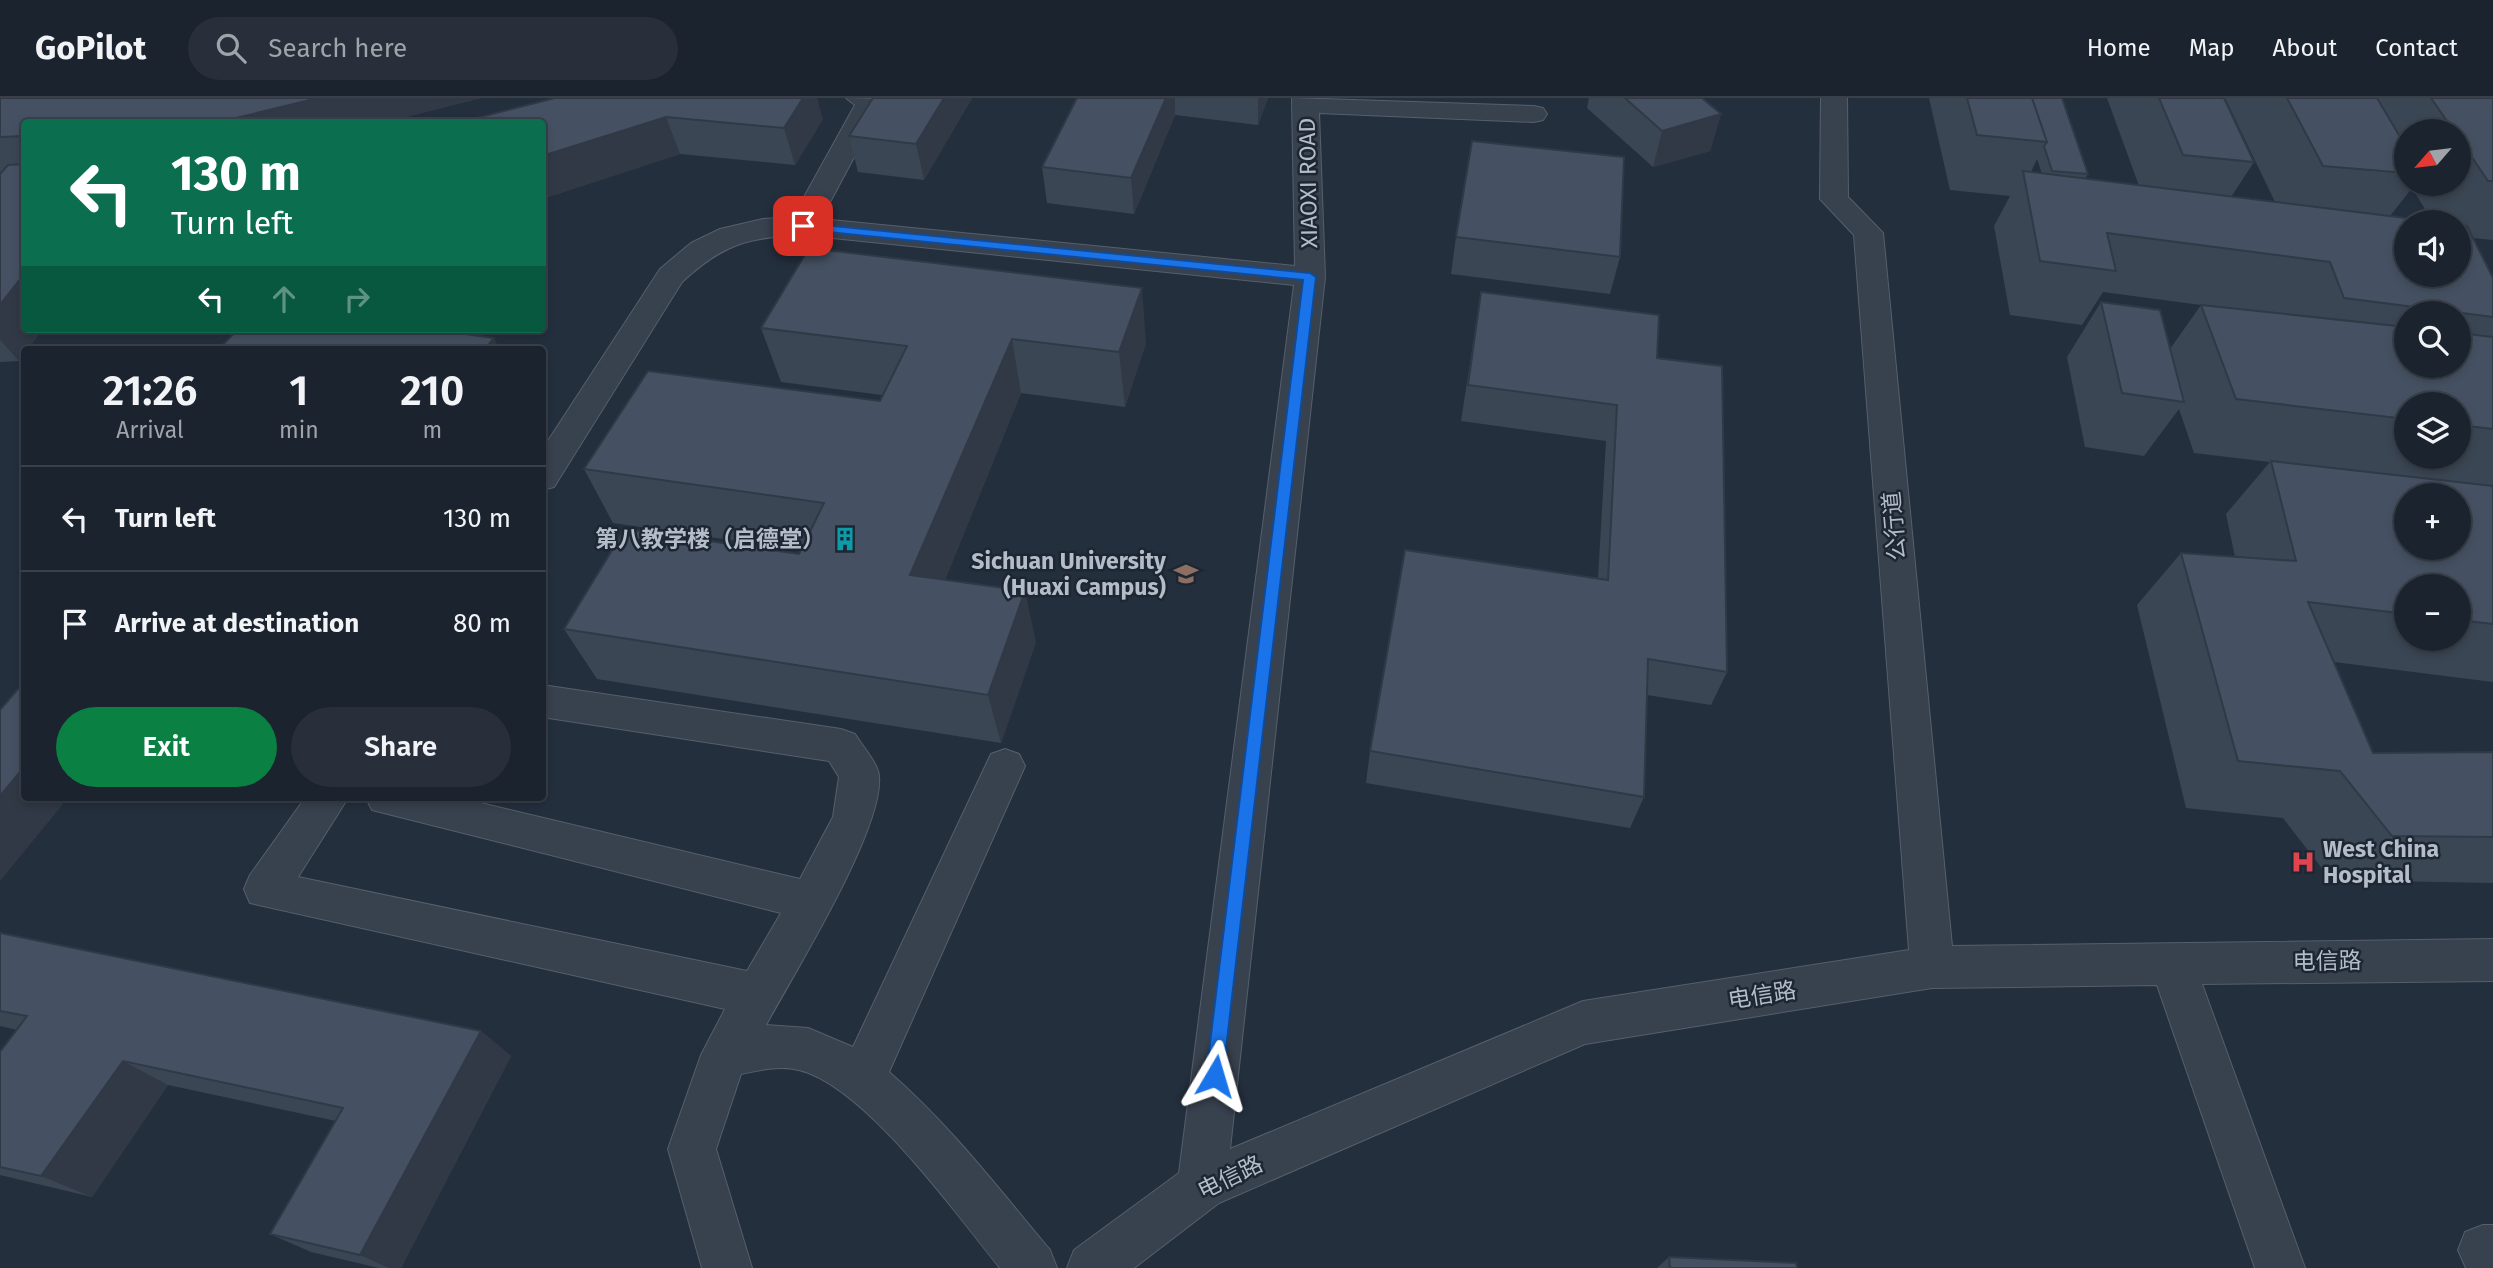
<!DOCTYPE html>
<html lang="en">
<head>
<meta charset="utf-8">
<style>
  :root { --surface:#1b232e; --page:#282f3a; --text:#f1f3f6; --muted:#a0a4aa; --line:#39404a; --accent:#0b8043 }
  body { margin:0; font-family:"Fira Sans","Noto Sans SC",sans-serif; background:var(--page); color:var(--text); height:100vh; display:flex; flex-direction:column; font-size:26px; white-space:nowrap }
  * { box-sizing:border-box; margin:0 }
  p { font-size:23px; color:var(--muted) }
  .icon { flex:none; width:38px; height:38px; fill:none; stroke:currentColor; stroke-width:2; stroke-linecap:round; stroke-linejoin:round }
  .map { position:relative; flex:1; overflow:hidden }
  .sheet { position:absolute; left:21px; top:248px; width:525px; height:455px; display:flex; flex-direction:column; background:var(--surface); border-radius:7px; box-shadow:0 4px 10px #0003,0 0 0 2px var(--line) }
  .sheet>* { flex:none }
  .banner { position:absolute; left:21px; top:21px; width:525px; height:214px; border-radius:7px; box-shadow:0 4px 10px #0003,0 0 0 2px var(--line); background:#0b6e4f; color:#fff; overflow:hidden }
  .needle { width:46px; rotate:242deg }
  .controls { position:absolute; left:2394px; top:21px; display:grid; gap:14px }
  .controls a { display:grid; place-items:center; width:77px; height:77px; border-radius:50%; background:var(--surface); box-shadow:0 4px 10px #0003,0 0 0 2px var(--line); font-size:35px }
  .pin { position:absolute; display:grid; place-items:center; width:60px; height:60px; color:#fff; margin:-30px; border-radius:14px; box-shadow:0 4px 10px #0006 }
  .me { position:absolute; width:77px; margin:-38px; rotate:7deg; stroke-linejoin:round; filter:drop-shadow(0 0 5px #0008) }
  .turn { display:flex; align-items:center; gap:24px; height:147px; padding:0 35px; font-size:32px }
  .turn .icon { width:91px; height:91px; stroke-width:2.5 }
  .turn b { display:block; font-size:49px; line-height:60px }
  .lanes { display:flex; align-items:center; height:66px; padding:0 35px; background:#0003; justify-content:center; gap:35px; direction:ltr }
  .lanes .off { opacity:.35 }
  .eta { display:flex; justify-content:space-evenly; align-items:center; height:119px; text-align:center }
  .eta b { font-size:42px; font-weight:600; line-height:49px }
  .cta { display:flex; gap:14px; margin-top:auto; padding:14px 35px }
  .cta a { flex:1; height:80px; border-radius:42px; background:var(--accent); color:#fff; font-size:28px; font-weight:600; line-height:80px; text-align:center }
  .cta a+a { background:var(--page); color:var(--text) }
  ul { padding:0; list-style:none }
  li { display:flex; align-items:center; gap:21px; height:105px; padding:0 35px; border-top:2px solid var(--line) }
  li div { flex:1 }
  li b { display:block; font-size:26px }
  li em { font-style:normal }
  header { display:flex; align-items:center; gap:42px; box-sizing:border-box; height:98px; padding:0 35px; background:var(--surface); border-bottom:2px solid var(--line) }
  header strong { font-size:33px }
  nav { display:flex; gap:38px; margin-inline-start:auto; font-size:24px }
  .search { width:490px; height:63px; background:var(--page); display:flex; align-items:center; gap:18px; box-sizing:border-box; padding:0 24px; border-radius:38px; color:var(--muted); font-size:26px }
  .map>svg:first-child { display:block }
</style>
</head>
<body>
<header>
<strong>GoPilot</strong>
<div class="search"><svg class="icon" aria-label="search" viewBox="0 0 24 24"><circle cx="10" cy="10" r="6"/><path d="M15 15l6 6"/></svg>Search here</div>
<nav><a>Home</a><a>Map</a><a>About</a><a>Contact</a></nav>
</header>
<div class="map">
<svg width="2493" height="1170" viewBox="0 0 2493 1170">
  <rect width="100%" height="100%" fill="#242f3e"/>
  <g fill="none" stroke-linecap="round" stroke-linejoin="round">
    <g stroke="#565f6c" stroke-width="2">
      <path id="minor" d="M846,0l39,1 -64,120 474,47 -3,-168 242,8 9,2 4,6 -4,6 -9,2 -215,-9 6,164 -95,872 353,-148 326,-51 -55,-715 -34,-36 1,-101h26l1,99 35,36 69,713 541,-7v42l-291,3 103,284h-50l-98,-283 -225,3 -347,56 -366,159 -85,65h-67l7,-18 105,-77 115,-888 -491,-50c-55,2 -80,9 -121,47l-128,205 -12,3v-40l118,-181 31,-26 29,-14 43,-10 30,-2 62,-112z
        M542,587l299,44 14,5c7,12 23,29 24,42 5,53 -86,199 -113,249l42,3 45,19 138,-293 14,-5 14,5 6,12 -136,306c61,53 109,116 161,178l7,18h-57c-43,-53 -135,-182 -201,-198 -19,-5 -39,0 -58,4l-25,75 36,119h-50l-34,-119 33,-94 24,-46 -475,-106 -6,-14 6,-14 55,-77h43l-50,79 449,94 34,-58 -409,-103 -6,-12h94l340,81 33,-62 6,-40 -10,-16 -287,-44z
        M2483,1127h10v43h-27l-8,-18 7,-18z"/>
    </g>
    <use href="#minor" fill="#38414e" fill-rule="evenodd"/>
  </g>
  <path fill="#3b4654" fill-rule="evenodd" d="M0,0h481l-95,24h-362v207h19l-16,21h-3v4l-5,7 -19,1z
    M555,0l268,21 -28,46 -115,-11 -138,45v-77z
    M873,0h99l-48,82 -66,-8 -9,-36z
    M1077,0h191l-10,27 -83,-10 -41,99 -87,-11 -5,-36z
    M1589,0h113l19,16 -11,37 -57,16 -66,-59z
    M1929,0h133l26,76 -3,5 54,7 -32,-88h117l30,64 -23,35 44,5 -50,-104h268v142l-20,-2 20,40v404l-159,-20 39,91 120,-1v131l-162,-3 -48,-62 -97,-10 -49,-203 44,-52 54,4 -9,-43 44,-52 -76,-9 -15,-44 -35,47 -59,-9 -18,-90 34,-55 69,47 31,-44 -98,-13 -21,33 -72,-10 -16,-89 16,-30 -60,-6zM2406,33h53v53h-53zM2037,61l5,15 -11,-2zM2412,90l21,34 -43,-6zM2406,124h53v53zM2406,215h53v53h-53zM2406,306h53v53h-53zM2406,488h53v53h-53z
    M1456,139l164,20 -10,37 -159,-20z
    M1481,194l176,66 70,314 -16,33 -64,-10 -3,102 -14,31 -264,-45 4,-32 228,-173 8,-137 -145,-20z
    M761,230l385,15 -21,64 -104,-14 -76,187 91,62 -35,101 -404,-64 -33,-50 235,-75 2,-4 -188,-27 -29,-54 296,-68 2,-6 -101,-13z
    M0,835l481,98 30,25 -110,212h-22l-68,-16 -41,-18 66,-113 -168,-36 -76,112 -92,-22v-123l17,-22 -17,-4z
    M1669,1159l128,11h-140z"/>
  <path fill="#303945" d="M318,0h163l-95,24h-156l-2,-2z
    M803,0h14l6,21 -28,46 -11,-37z
    M944,0h28l-48,82 -8,-36z
    M1166,0h9v17l-41,99 -3,-36z
    M1258,0h10l-10,27z
    M1721,16l-11,37 -57,16 9,-36z
    M666,19l14,37 -138,45v-43z
    M24,176v55h19l-16,21h-3v4l-5,7 -19,-21v-35z
    M1142,190l4,55 -21,64 -6,-55z
    M494,240l6,12h-16z
    M1012,241l9,54 -95,234 -16,-52z
    M1025,493l11,51 -35,101 -13,-48z
    M24,669v31h44l-68,83v-85z
    M481,933l30,25 -110,212h-12l-29,-13z
    M123,963l45,24 -76,112 -51,-21z"/>
  <path fill="#455162" stroke="#303945" stroke-width="2" fill-rule="evenodd" d="M0,0h318l-90,22 -27,2h-177v14l-24,1z
    M555,0h248l-19,30 -118,-11 -124,39v-34h-81z
    M873,0h71l-28,46 -67,-8z
    M1077,0h89l-35,80 -89,-11z
    M1625,0h77l19,16 -59,17z
    M1967,0h65l15,44 -70,-7z
    M2032,0h30l26,76 -36,-3 -8,-25 3,-4z
    M2159,0h65l30,64 -71,-7z
    M2287,0h90l29,49v26l-83,-7z
    M2431,0h62v83h-5l-29,-43v-7h-5z
    M1472,43l152,16 -4,100 -164,-20z
    M24,66v110l-24,31v-131l8,-9z
    M2023,73l415,51h-32v53h53v-50l8,1 26,52v39l-149,-19 -14,-36 -223,-29 9,38 -76,-10z
    M809,150l333,40 -23,64 -107,-13 -102,236 115,16 -37,104 -424,-66 61,-100 174,25 25,-51 -240,-34 64,-98 232,30 27,-55 -146,-18z
    M1481,194l178,23 -2,43 65,8 5,306 -79,-13 -4,138 -274,-46 35,-201 203,30 9,-175 -149,-20z
    M2101,204l59,8 24,92 -62,-9z
    M2201,207l205,22v39h53v-33l34,4v92l-34,-4v-21h-53v15l-170,-20z
    M238,231h191l65,9 -10,12h-266z
    M2271,363l222,25v138l-34,-4v-34h-53v28l-98,-12 65,151 120,-1v85l-101,-1 -52,-65 -102,-10 -57,-208 115,8zM2406,397h53v53h-53z
    M24,584v85l-24,29v-86z
    M0,835l481,98 -121,224 -90,-21 73,-126 -220,-47 -82,115 -41,-9v-115l27,-36 -27,-5z
    M1669,1159l127,6 1,5h-127z"/>
  <path fill="#1a73e8" stroke="#114b97" stroke-width="2" d="M803,125l507,50 6,4 -94,806 -7,3 -6,-3 -3,-7 97,-796 -505,-51 -1,-3z"/>
  <defs>
    <g id="building-bare" transform="scale(1.89)"><path d="M-4-6H4V6H1V3H-1V6H-4ZM-2.5-4.3h1.7v1.8h-1.7ZM.8-4.3h1.7v1.8H.8ZM-2.5-1h1.7V.8h-1.7ZM.8-1h1.7V.8H.8Z" fill="#0f9aa8" stroke="#1d2633" stroke-width="2.5" paint-order="stroke"/></g>
    <g id="university-bare" transform="scale(1.89)"><path d="M0-5L7-2L0 1L-7-2ZM-4 1L0 2.5L4 1V4Q0 6-4 4Z" fill="#8d6e63" stroke="#1d2633" stroke-width="2.5" paint-order="stroke"/></g>
    <g id="hospital-bare" transform="scale(1.89)"><path d="M-5-5h3v3.5h4V-5h3V5h-3V1.5h-4V5h-3Z" fill="#e0444e" stroke="#1d2633" stroke-width="2.5" paint-order="stroke"/></g>
  </defs>
  <g fill-rule="evenodd">
    <use href="#building-bare" x="845" y="441"/>
    <use href="#university-bare" x="1186" y="476"/>
    <use href="#hospital-bare" x="2303" y="764"/>
  </g>
  <g text-anchor="middle" stroke-width="5" stroke-linejoin="round" paint-order="stroke">
    <g font-size="23" fill="#b4bcc9" stroke="#1d2633">
      <text transform="translate(1308 85) rotate(-91)" y="8">XIAOXI ROAD</text>
      <text transform="translate(1894 428) rotate(-95)" y="8">公行道</text>
      <text transform="translate(2327 863) rotate(-1)" y="8">电信路</text>
      <text transform="translate(1762 897) rotate(-9)" y="8">电信路</text>
      <text transform="translate(1230 1079) rotate(-26)" y="8">电信路</text>
    </g>
    <g font-size="23" font-weight="bold" fill="#b4bcc9" stroke="#1d2633" text-anchor="end">
      <text x="825" y="449">第八教学楼（启德堂）</text>
      <text x="1166" y="471">Sichuan University<tspan x="1166" dy="26">(Huaxi Campus)</tspan></text>
      <text x="2323" y="759" text-anchor="start">West China<tspan x="2323" dy="26">Hospital</tspan></text>
    </g>
  </g>
</svg>
<div class="controls">
<a><svg class="needle" viewBox="-14 -14 28 28"><path d="M0-13l5 13h-10z" fill="#e53935"/><path d="M0 13l5-13h-10z" fill="#a0a4aa"/></svg></a>
<a><svg class="icon" aria-label="sound" viewBox="0 0 24 24"><path d="M4 9h4l5-4v14l-5-4H4zM17 9q2 3 0 6"/></svg></a>
<a><svg class="icon" aria-label="search" viewBox="0 0 24 24"><circle cx="10" cy="10" r="6"/><path d="M15 15l6 6"/></svg></a>
<a><svg class="icon" aria-label="layers" viewBox="0 0 24 24"><path d="M12 4l9 5-9 5-9-5zM3 14l9 5 9-5"/></svg></a>
<a>+</a>
<a>−</a>
</div>
<div class="pin" style="left:803px;top:128px;background:#d93025"><svg class="icon" aria-label="arrive" viewBox="0 0 24 24"><path d="M6 21V4h12l-3 4 3 4H6"/></svg></div>
<svg class="me" style="left:1215px;top:978px" viewBox="-20 -20 40 40"><path d="M0-17L14 15 0 8-14 15z" fill="#1a73e8" stroke="#fff" stroke-width="4"/></svg>
<div class="banner">
<div class="turn"><svg class="icon" aria-label="left" viewBox="0 0 24 24"><path d="M17 20v-9H6M10 6l-5 5 5 5"/></svg><div><b>130 m</b>Turn left</div></div>
<div class="lanes"><svg class="icon" aria-label="left" viewBox="0 0 24 24"><path d="M17 20v-9H6M10 6l-5 5 5 5"/></svg><svg class="icon off" aria-label="ahead" viewBox="0 0 24 24"><path d="M12 20V5M6 11l6-6 6 6"/></svg><svg class="icon off" aria-label="right" viewBox="0 0 24 24"><path d="M7 20v-9h11M14 6l5 5-5 5"/></svg></div>
</div>
<section class="sheet">
<div class="eta">
<div><b>21:26</b><p>Arrival</p></div>
<div><b>1</b><p>min</p></div>
<div><b>210</b><p>m</p></div>
</div>
<ul>
<li><svg class="icon" aria-label="left" viewBox="0 0 24 24"><path d="M17 20v-9H6M10 6l-5 5 5 5"/></svg><div><b>Turn left</b></div><em>130 m</em></li>
<li><svg class="icon" aria-label="arrive" viewBox="0 0 24 24"><path d="M6 21V4h12l-3 4 3 4H6"/></svg><div><b>Arrive at destination</b></div><em>80 m</em></li>
</ul>
<div class="cta"><a>Exit</a><a>Share</a></div>
</section>
</div>
</body>
</html>
